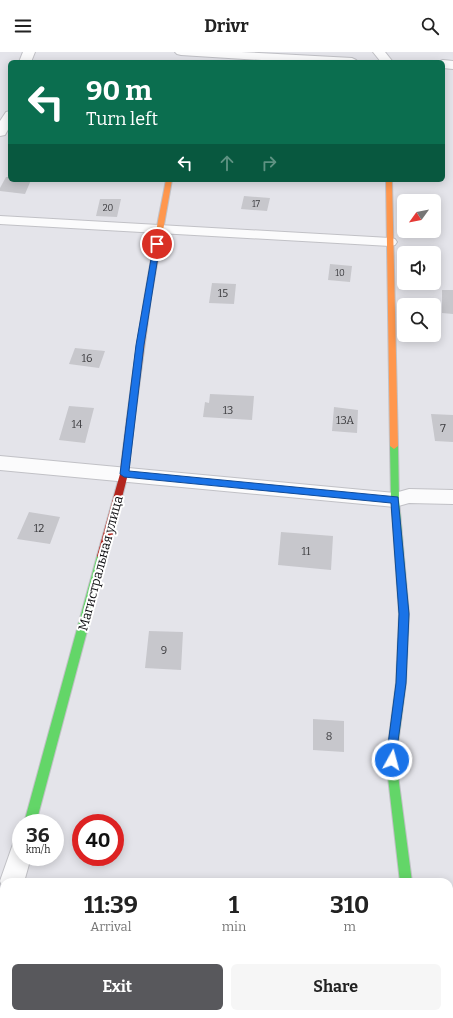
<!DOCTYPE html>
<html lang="en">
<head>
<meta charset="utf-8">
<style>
  :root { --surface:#fff; --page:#f6f6f6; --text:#222; --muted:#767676; --accent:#58585c }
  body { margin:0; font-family:Bitter,serif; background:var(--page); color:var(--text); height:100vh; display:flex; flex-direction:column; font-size:15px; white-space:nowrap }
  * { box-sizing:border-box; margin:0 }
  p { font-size:13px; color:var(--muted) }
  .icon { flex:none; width:22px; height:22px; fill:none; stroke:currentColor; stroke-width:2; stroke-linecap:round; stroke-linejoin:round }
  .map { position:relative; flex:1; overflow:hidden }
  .details { position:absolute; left:0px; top:826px; width:453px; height:140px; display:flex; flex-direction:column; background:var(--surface); border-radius:12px 12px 0 0; box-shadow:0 2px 10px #0003 }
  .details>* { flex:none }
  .banner { position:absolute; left:8px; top:8px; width:437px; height:122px; border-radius:6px; box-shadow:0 2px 10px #0003; background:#0b6e4f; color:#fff; overflow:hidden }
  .needle { width:26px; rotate:237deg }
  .controls { position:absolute; left:397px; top:142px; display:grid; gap:8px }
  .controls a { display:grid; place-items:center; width:44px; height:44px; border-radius:6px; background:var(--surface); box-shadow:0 2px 10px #0003; font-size:20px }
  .speed { position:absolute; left:12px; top:762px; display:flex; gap:8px; font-size:20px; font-weight:700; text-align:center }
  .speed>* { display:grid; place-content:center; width:52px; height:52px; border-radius:50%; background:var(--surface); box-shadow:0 2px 10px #0003; line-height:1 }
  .speed small { font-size:10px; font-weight:400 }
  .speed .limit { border:6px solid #d22; background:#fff; color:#111 }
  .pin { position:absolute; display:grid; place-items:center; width:34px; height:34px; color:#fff; margin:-17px; border:2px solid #fff; border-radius:50%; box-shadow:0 1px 4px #0007 }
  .me { position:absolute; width:44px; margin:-22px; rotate:7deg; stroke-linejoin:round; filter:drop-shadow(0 0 3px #0008) }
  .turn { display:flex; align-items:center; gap:14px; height:84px; padding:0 12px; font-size:18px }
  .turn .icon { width:52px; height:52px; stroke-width:2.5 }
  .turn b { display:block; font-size:28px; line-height:34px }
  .lanes { display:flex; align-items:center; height:38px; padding:0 12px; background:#0003; justify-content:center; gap:20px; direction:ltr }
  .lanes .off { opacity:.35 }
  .eta { display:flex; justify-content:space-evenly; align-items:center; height:68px; text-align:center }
  .eta b { font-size:24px; font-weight:700; line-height:28px }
  .cta { display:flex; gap:8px; margin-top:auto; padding:8px 12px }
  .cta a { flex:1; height:46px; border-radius:6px; background:var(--accent); color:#fff; font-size:16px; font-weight:700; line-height:46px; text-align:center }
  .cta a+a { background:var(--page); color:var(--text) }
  header { display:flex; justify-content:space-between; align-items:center; height:52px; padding:0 12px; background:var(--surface); font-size:18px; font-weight:700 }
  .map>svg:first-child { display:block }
</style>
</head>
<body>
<header><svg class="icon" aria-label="menu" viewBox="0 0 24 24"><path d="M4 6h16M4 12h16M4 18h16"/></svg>Drivr<svg class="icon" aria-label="search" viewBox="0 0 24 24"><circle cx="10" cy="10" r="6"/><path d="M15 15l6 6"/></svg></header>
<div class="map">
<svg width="453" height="966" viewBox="0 0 453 966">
  <rect width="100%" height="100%" fill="#e4e4ea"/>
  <path fill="#c7c7cc" d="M6,125h4v3h21l-6,14 -25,-3v-3z
    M244,144l26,2 -3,13 -26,-2z
    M100,147h21l-4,18 -21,-1z
    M330,212l22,2 -2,16 -22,-2z
    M212,231l24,1 -2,20 -25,-1z
    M442,238h11v24l-11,-1z
    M75,296l30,3 -6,17 -30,-4z
    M210,342l44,2 -2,24 -49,-3 2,-15 4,1z
    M69,354l25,2 -9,35 -26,-3z
    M334,355l24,3 -1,23 -25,-2z
    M431,362l22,1v27l-18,-1z
    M29,460l31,5 -10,27 -33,-5z
    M281,480l52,4 -2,34 -53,-5z
    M149,579l34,1 -2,38 -36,-2z
    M313,667l31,2v31l-31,-2z
    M449,845l4,1v34h-4z
    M275,962h61v4h-61z"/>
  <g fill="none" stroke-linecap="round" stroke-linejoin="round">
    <g stroke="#c1c1c6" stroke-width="2">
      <path id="street" d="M23,0h12l-4,10h-12z
        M175,0h66l111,6 4,2 2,2h-66l-111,-7 -4,-1z
        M373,0h12l8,10h-12z
        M443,8l10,1v8l-10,-1v-6h-5z
        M10,59v15l-5,9 -5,1v-15l6,-9z
        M0,164l390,22 5,1 2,3 -2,3 -5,1 -390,-22z
        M0,404l395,37 14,-4 44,1v14l-44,-1 -14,4 -395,-37z
        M21,788v17h10l-7,25h-20v9l-4,-10 13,-37z
        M4,844v36l-4,1v-36z
        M409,962h26l1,4h-26z"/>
    </g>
    <g stroke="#c1c1c6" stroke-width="2">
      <path id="fast" d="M394,391l4,3 1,54 10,114 -3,69 -10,77 16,122h-12l-14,-122 10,-77 3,-69 -8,-114 -1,-54z
        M102,500l3,1 2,3 -71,267h-12l73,-267 2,-3z"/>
    </g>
    <g stroke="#c1c1c6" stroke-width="2">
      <path id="slow" d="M166,128h6l-21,118 -16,119 -4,3 -4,-3c10,-79 23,-158 39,-237z
        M386,128h6l6,266 -4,3 -4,-3z"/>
    </g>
    <g stroke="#c1c1c6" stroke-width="2">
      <path id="jam" d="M131,362l4,3 -7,57 -21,82 -2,3h-6l-2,-3 23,-82 7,-57z"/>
    </g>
    <use href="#street" fill="#fbfbfc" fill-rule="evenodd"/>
    <use href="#fast" fill="#63d668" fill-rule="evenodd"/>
    <use href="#slow" fill="#ff974d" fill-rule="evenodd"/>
    <use href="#jam" fill="#b3261e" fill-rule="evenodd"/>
  </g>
  <path fill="#1a73e8" stroke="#114b97" d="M154,190l6,2 -16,101 -15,126 269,26 11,117 -3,69 -11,80 -3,2 -4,-2 -2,-3 10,-77 3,-69 -8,-111 -267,-26 -4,-3 16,-129z"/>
  <g text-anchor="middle" stroke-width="4" stroke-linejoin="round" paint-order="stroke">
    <g font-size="9" fill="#3b3b3e">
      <text x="256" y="155">17</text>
      <text x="108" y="159">20</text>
      <text x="340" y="224">10</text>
    </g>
    <g font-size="11" fill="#3b3b3e">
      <text x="223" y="245">15</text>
      <text x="87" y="310">16</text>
      <text x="228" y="362">13</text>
      <text x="345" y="372">13А</text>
      <text x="77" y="376">14</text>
      <text x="443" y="380">7</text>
      <text x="39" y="480">12</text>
      <text x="306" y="503">11</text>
      <text x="164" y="602">9</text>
      <text x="329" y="688">8</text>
    </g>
    <g font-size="13" fill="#0c0c0f" stroke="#fff">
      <text transform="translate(100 511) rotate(-75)" y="5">Магистральная улица</text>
    </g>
  </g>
</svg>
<div class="controls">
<a><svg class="needle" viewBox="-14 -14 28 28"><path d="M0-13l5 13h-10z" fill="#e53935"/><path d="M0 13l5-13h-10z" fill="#767676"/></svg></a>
<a><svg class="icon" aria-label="sound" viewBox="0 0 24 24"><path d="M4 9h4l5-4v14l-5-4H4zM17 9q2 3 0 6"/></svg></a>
<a><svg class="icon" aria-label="search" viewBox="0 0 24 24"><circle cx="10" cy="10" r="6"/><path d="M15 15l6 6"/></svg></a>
</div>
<div class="speed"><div>36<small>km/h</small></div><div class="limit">40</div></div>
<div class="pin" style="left:157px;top:192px;background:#d93025"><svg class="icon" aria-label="arrive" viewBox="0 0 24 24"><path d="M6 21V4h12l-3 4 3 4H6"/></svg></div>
<svg class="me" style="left:392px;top:708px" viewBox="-20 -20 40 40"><circle r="17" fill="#1a73e8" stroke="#fff" stroke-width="3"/><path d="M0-11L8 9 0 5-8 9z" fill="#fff"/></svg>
<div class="banner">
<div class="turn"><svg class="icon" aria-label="left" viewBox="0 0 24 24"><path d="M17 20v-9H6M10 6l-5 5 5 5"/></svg><div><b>90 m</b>Turn left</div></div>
<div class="lanes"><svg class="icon" aria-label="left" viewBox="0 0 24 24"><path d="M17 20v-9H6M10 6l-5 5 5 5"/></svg><svg class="icon off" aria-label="ahead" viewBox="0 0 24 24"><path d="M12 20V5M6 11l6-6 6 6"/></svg><svg class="icon off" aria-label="right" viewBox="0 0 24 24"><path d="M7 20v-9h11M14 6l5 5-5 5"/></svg></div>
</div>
<section class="details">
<div class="eta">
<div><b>11:39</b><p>Arrival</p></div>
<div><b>1</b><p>min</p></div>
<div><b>310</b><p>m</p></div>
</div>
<div class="cta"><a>Exit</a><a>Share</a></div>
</section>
</div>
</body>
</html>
